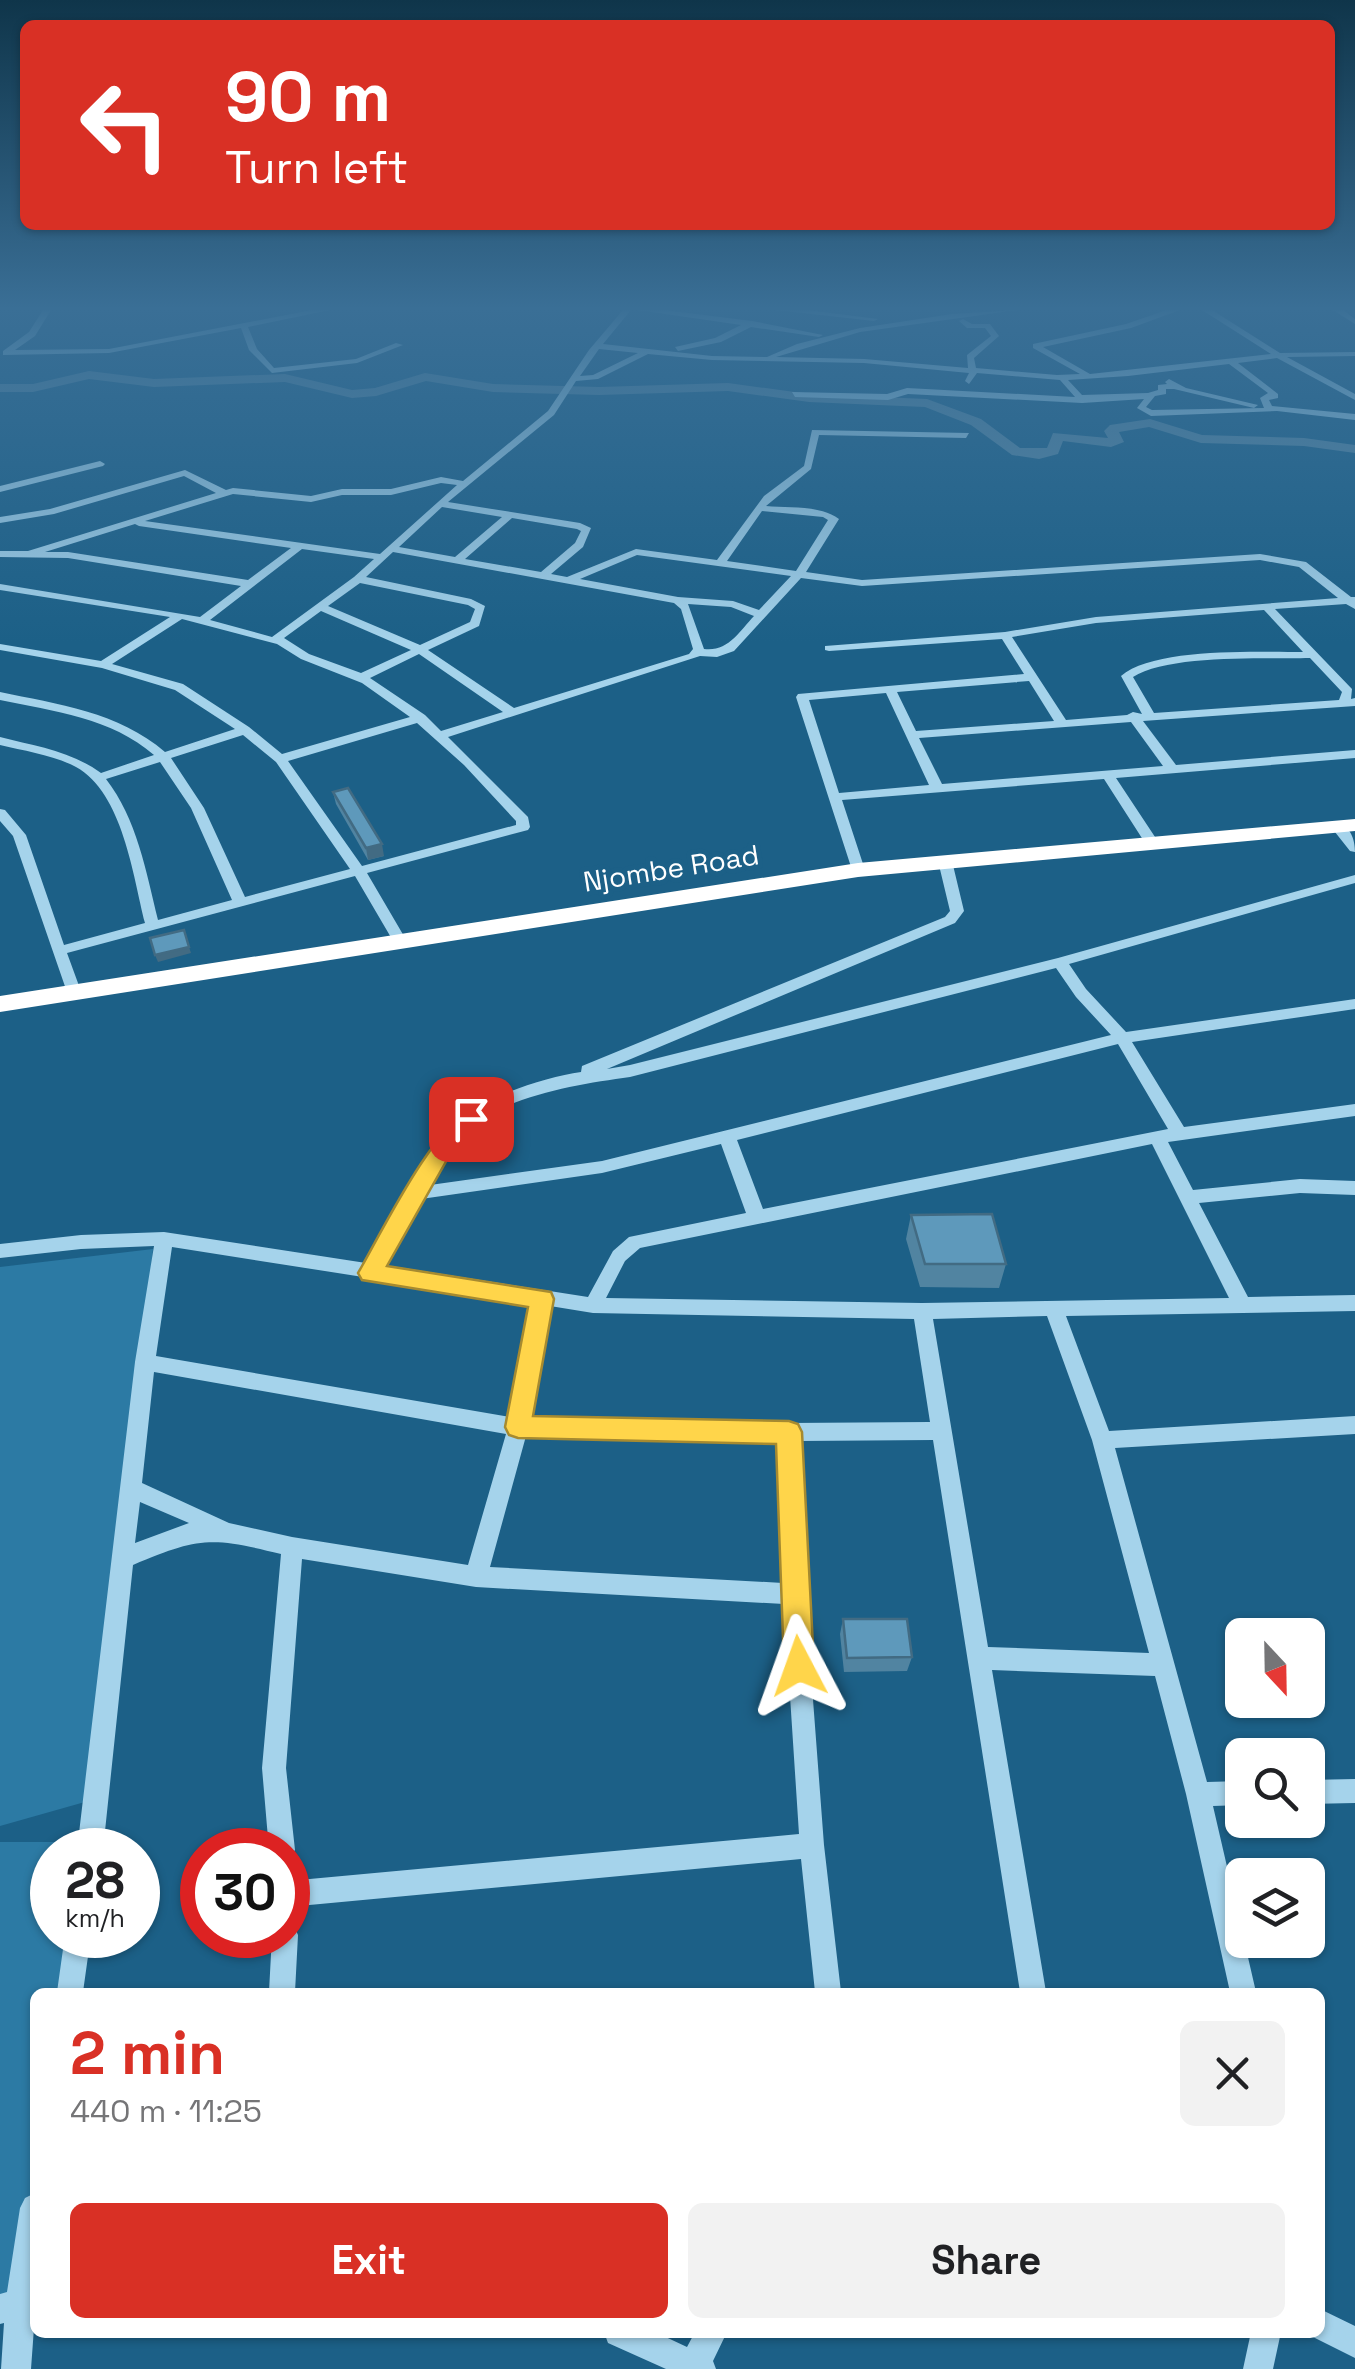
<!DOCTYPE html>
<html lang="en">
<head>
<meta charset="utf-8">
<style>
  :root { --surface:#fff; --page:#f2f2f2; --text:#202124; --muted:#757577; --accent:#d93025 }
  body { margin:0; font-family:"Space Grotesk",sans-serif; background:var(--page); color:var(--text); height:100vh; display:flex; flex-direction:column; font-size:38px; white-space:nowrap }
  * { box-sizing:border-box; margin:0 }
  p { font-size:32px; color:var(--muted) }
  .icon { flex:none; width:55px; height:55px; fill:none; stroke:currentColor; stroke-width:2; stroke-linecap:round; stroke-linejoin:round }
  .map { position:relative; flex:1; overflow:hidden }
  .drawer { position:absolute; left:30px; top:1988px; width:1295px; height:350px; display:flex; flex-direction:column; background:var(--surface); border-radius:15px; box-shadow:0 2px 8px #0004 }
  .drawer>* { flex:none }
  .top-card { position:absolute; left:20px; top:20px; width:1315px; height:210px; border-radius:15px; box-shadow:0 2px 8px #0004; background:#d93025; color:#fff; overflow:hidden }
  .needle { width:65px; rotate:158deg }
  .tools { position:absolute; left:1225px; top:1618px; display:grid; gap:20px }
  .tools a { display:grid; place-items:center; width:100px; height:100px; border-radius:15px; background:var(--surface); box-shadow:0 2px 8px #0004; font-size:50px }
  .speed { position:absolute; left:30px; top:1828px; display:flex; gap:20px; font-size:50px; font-weight:700; text-align:center }
  .speed>* { display:grid; place-content:center; width:130px; height:130px; border-radius:50%; background:var(--surface); box-shadow:0 2px 8px #0004; line-height:1 }
  .speed small { font-size:25px; font-weight:400 }
  .speed .limit { border:15px solid #d22; background:#fff; color:#111 }
  .pin { position:absolute; display:grid; place-items:center; width:85px; height:85px; color:#fff; margin:-42px; border-radius:20px; box-shadow:0 5px 15px #0006 }
  .me { position:absolute; width:110px; margin:-55px; rotate:356deg; stroke-linejoin:round; filter:drop-shadow(0 0 8px #0008) }
  .turn { display:flex; align-items:center; gap:35px; height:210px; padding:0 40px; font-size:45px }
  .turn .icon { width:130px; height:130px; stroke-width:2.5 }
  .turn b { display:block; font-size:70px; line-height:85px }
  .round { display:grid; place-items:center; flex:none; width:105px; height:105px; border-radius:15px; background:var(--page) }
  .overview { display:flex; align-items:center; justify-content:space-between; height:170px; padding:0 40px }
  h1 { font-size:60px; font-weight:600; line-height:75px; color:var(--accent) }
  .button { display:flex; gap:20px; margin-top:auto; padding:20px 40px }
  .button a { flex:1; height:115px; border-radius:15px; background:var(--accent); color:#fff; font-size:40px; font-weight:600; line-height:115px; text-align:center }
  .button a+a { background:var(--page); color:var(--text) }
  .map>svg:first-child { display:block }
</style>
</head>
<body>
<div class="map">
<svg width="1355" height="2369" viewBox="0 0 1355 2369">
  <rect width="100%" height="100%" fill="#1c6087"/>
  <path fill="#2c7aa4" d="M153,1249l-39,378 -8,169 -106,30v-559z
    M0,1842h91l-1,8h-38v85h29l-6,57h-40v295l-35,10z"/>
  <g fill="none" stroke-linecap="round" stroke-linejoin="round">
    <path fill="#5988a4" fill-rule="evenodd" d="M89,371l65,8 131,-5 67,16 23,-2 50,-15 68,11 106,3 129,-4 81,11 118,5 54,20 39,29h27l6,-15 55,5 -4,-7 6,-6 40,-6 52,16 102,3 51,7v8l-51,-7 -103,-3 -52,-16 -30,5 5,10 -13,5 -48,-6 -5,13 -19,5 -27,-4 -41,-30 -46,-18 -116,-5 -81,-11 -129,4 -106,-3 -67,-11 -50,15 -24,2 -67,-16 -131,5 -65,-8 -56,13h-33v-8h33z"/>
    <path fill="#a5d3eb" fill-rule="evenodd" d="M43,310h8l-16,26 -20,14 94,-1 203,-39h18l-82,17 9,22 17,19 82,-9 40,-16 7,2 -46,18 -85,10 -23,-23 -8,-22 -132,25 -106,2v-4l26,-19z
      M623,310h8l-28,34 109,12 55,1 30,-13 63,-16 92,-14 65,-4 -157,22 -84,25 88,2 104,9 -1,-13 24,-19 -6,-8h-18l-8,-7 4,-2 9,5h18l9,12 -25,22 2,10 81,7 23,-1 -47,-26v-4l93,-20 41,-14h13l-49,18 -88,19 47,27 181,-20 -69,-44h10l68,43 75,-1v4l-68,1 68,37v6l-78,-42 -39,5 40,31v4l-9,2 3,6 83,8v6l-78,-9 -126,5 -14,-8 7,-9 -62,4 -174,-9 -20,6 -93,-3 -3,-5 95,2 20,-6 168,9 -15,-17 -83,-7 -8,11 -4,-3 4,-8 -105,-10 -152,-3 -64,-6 -50,25 -22,2 -22,34 -106,87 132,21 11,5 -8,19 -32,27 16,3 69,-28 81,11 47,-64 40,-30 8,-36 157,3 -3,5 -147,-3 -8,34 -45,37c23,2 54,-1 73,13l-33,53 56,8 398,-26 46,8 45,35h4v12l-9,-5 -71,5 77,80 -1,10 4,-1v8l-212,15 33,44 179,-15v8l-239,20 43,65 -7,4 -5,-1 -43,-67 -262,21 23,70 -2,3h-10l-57,-176 2,-3 226,-20 -22,-35 -173,12 -4,-1v-4l180,-14 91,-15 242,-19 -39,-31 -39,-7 -398,26 -61,-8 -67,73 -17,6 -17,-1 -252,81 80,80 2,10 -2,3 -161,43 41,70 -2,3h-10l-41,-70 -288,77 15,41 -3,4h-10l-56,-162 -13,-15v-12l5,1 21,25 38,110 81,-22c-12,-47 -22,-130 -69,-156 -23,-12 -51,-16 -76,-22v-8c35,9 71,14 101,36l53,-18c-42,-37 -101,-44 -154,-55v-8c57,12 119,20 165,60l70,-23 -60,-39 -73,-22 -102,-18v-6l101,17 69,-44 -170,-27v-6l200,33 41,-31 -173,-28 -68,-1v-6h28l188,-58 -32,-17 -130,38 -54,9v-6l50,-8 135,-39 41,20 7,-2 78,8 31,-7h49l50,-12 22,4 85,-70 41,-61zM599,349l39,4 -45,22 -13,1zM1229,364l39,29 -8,5 4,10 -112,2 -6,-3 9,-11 11,-2v-5h8l80,19 4,-3 -72,-17 -17,-9 -4,3 2,2 -9,1v5l-10,3 -66,2 -14,-15 60,-4zM441,483l16,2 -77,69 -235,-33 88,-27 78,8 31,-7h49zM442,507l60,10 -47,40 -56,-10zM762,511l61,6 5,3 -32,51 -69,-10zM512,518l65,11 4,2 -6,12 -34,29 -76,-13zM135,524l4,2 152,22 -43,32 -180,-28h-23zM302,549l72,10 -20,18 -82,60 -62,-17zM393,552l281,51 7,6 12,40 -4,5 -175,54 -86,-58 51,-24 6,-20 -14,-7 -105,-22zM637,555l154,21 -32,34 -26,-9 -55,-4 -98,-18zM360,583l108,22 7,4 -5,13 -50,23 -92,-39zM688,604l43,3 23,9c-15,16 -26,36 -50,33zM1264,610l39,42c-44,0 -149,-5 -182,24l21,38 -9,-2 -6,3 -61,5 -54,-83 84,-14zM321,611l90,39 -50,23 -52,-19 -25,-16zM182,619l95,25 24,15 61,24 48,34 -128,37 -33,-27 -66,-43 -71,-20zM419,654l84,58 -62,19 -16,-16 -55,-37zM1310,658l32,34 -3,8 -185,13 -21,-36c35,-23 133,-18 177,-19zM1029,681l25,40 -138,10 -19,-39zM886,693l43,92 -90,8 -30,-93zM1131,722l32,44 -221,18 -23,-46zM417,723l47,42 52,56v4l-154,41 -74,-105zM243,735l33,27 74,107 -105,28 -41,-89 -33,-50zM160,762l31,46 41,92 -74,20c-12,-49 -21,-101 -52,-141z
      M638,310h26l88,11 71,14 -4,2 -68,-10 -30,15 -43,9 -3,-4 40,-9 26,-13z
      M776,310h31l71,9 -4,2z
      M1333,310h10l12,9v5z
      M100,461l5,3 -2,2 -103,26v-6z
      M1338,823c13,4 17,17 17,29l-5,-1 -19,-24z
      M945,857l7,4 12,50 -9,12 -348,146 23,-4 428,-107 297,-83v8l-286,81 17,25 40,43 229,-33v10l-223,33 52,85 171,-23v12l-187,26 25,48 107,-11 55,2v14l-55,-2 -101,10 49,94 107,-2v16l-289,5 43,115 246,-15v18l-240,14 92,334 35,-1v24l-29,1 43,186h-26l-44,-198 -31,-118 -163,-6 54,322h-26l-87,-552 -134,1 6,153 19,251 17,147h-26l-14,-133 -513,48v-26l511,-47 -15,-230 -308,-17 -174,-28 -16,209 9,82 -7,10v-10h-19l-7,-82 19,-214c-69,-17 -82,-17 -148,11l-30,285h-26l58,-488 19,-116 -73,3 -81,9v-14l81,-9 83,-3 202,31c22,-36 62,-121 92,-144 30,-23 87,-42 123,-47l1,-6 363,-149 5,-6 -12,-50zM1056,968l20,29 35,38 -509,126 -172,24c11,-20 21,-42 39,-57 41,-33 110,-44 161,-51zM1118,1044l50,85 -405,80 -26,-69zM721,1144l25,69 -117,24 -16,14 -25,46 -204,-32 37,-66 181,-26zM1152,1144l77,154 -307,5 -316,-5 19,-37 15,-13zM172,1247l191,30 7,3 5,-1 157,24 -22,114 -354,-61zM550,1306l43,7 321,6 16,103 -141,1 -259,-5zM1047,1316l45,124 57,213 -161,-6 -55,-328zM154,1372l352,62 -38,131 -176,-28 -63,-14 -87,-40zM526,1436l253,5 4,142 -293,-16zM140,1502l49,21 -54,20z
      M1355,1779v24l-47,1v-24z
      M288,1923l6,3 4,9 -3,57h-26l3,-57h16z
      M65,1935h26l-8,57h-26z
      M35,2193v121l-4,55h-30l3,-46 -4,1v-30l7,-2 13,-84 5,-10z
      M1320,2309l35,17v32l-46,-23 -1,-3h12z
      M604,2332h51l32,15 8,-15h32l-14,29 3,8h-50l-58,-26z
      M1251,2332h30l-8,37h-30z"/>
    <path fill="#fff" fill-rule="evenodd" d="M1355,819v12l-497,46 -858,135v-16l858,-133z"/>
  </g>
  <path fill="#5184a1" d="M333,792l51,64 -16,4 -32,-56z
    M911,1215l95,49 -7,24 -79,-1 -14,-48z
    M843,1619l69,38 -5,14 -63,1 -4,-38z"/>
  <path fill="#426b83" d="M382,844l2,12 -16,4 -2,-12z
    M189,947l2,6 -33,9 -3,-7z"/>
  <path fill="#5e99bb" stroke="#426b83" stroke-width="2.5" d="M348,788l34,56 -16,4 -33,-56z
    M184,930l5,17 -34,8 -5,-17z
    M992,1214l14,50h-81l-14,-49z
    M843,1619h64l5,38 -65,1z"/>
  <linearGradient id="sky" x2="0" y2="1"><stop stop-color="#0f354a"/><stop offset="0.48" stop-color="#3a6f96"/><stop offset="1" stop-color="#3a6f96" stop-opacity="0"/></linearGradient>
  <rect width="1355" height="642" fill="url(#sky)"/>
  <path fill="#ffd54a" stroke="#a68a30" stroke-width="2.5" d="M471,1111l11,8 -30,32 -65,115 164,26 3,7 -21,117 256,5 9,3 4,8 12,234 -4,10 -11,4 -10,-4 -5,-10 -8,-222 -258,-6 -9,-3 -4,-8 23,-120 -166,-27 -4,-7 4,-7c20,-35 74,-144 109,-155z"/>
  <g text-anchor="middle" stroke-width="10" stroke-linejoin="round" paint-order="stroke">
    <g font-size="28" fill="#fff" stroke="#1c6087">
      <text transform="translate(671 868) rotate(-9)" y="10">Njombe Road</text>
    </g>
  </g>
</svg>
<div class="tools">
<a><svg class="needle" viewBox="-14 -14 28 28"><path d="M0-13l5 13h-10z" fill="#e53935"/><path d="M0 13l5-13h-10z" fill="#757577"/></svg></a>
<a><svg class="icon" aria-label="search" viewBox="0 0 24 24"><circle cx="10" cy="10" r="6"/><path d="M15 15l6 6"/></svg></a>
<a><svg class="icon" aria-label="layers" viewBox="0 0 24 24"><path d="M12 4l9 5-9 5-9-5zM3 14l9 5 9-5"/></svg></a>
</div>
<div class="speed"><div>28<small>km/h</small></div><div class="limit">30</div></div>
<div class="pin" style="left:471px;top:1119px;background:#d93025"><svg class="icon" aria-label="arrive" viewBox="0 0 24 24"><path d="M6 21V4h12l-3 4 3 4H6"/></svg></div>
<svg class="me" style="left:799px;top:1666px" viewBox="-20 -20 40 40"><path d="M0-17L14 15 0 8-14 15z" fill="#ffd54a" stroke="#fff" stroke-width="4"/></svg>
<div class="top-card">
<div class="turn"><svg class="icon" aria-label="left" viewBox="0 0 24 24"><path d="M17 20v-9H6M10 6l-5 5 5 5"/></svg><div><b>90 m</b>Turn left</div></div>
</div>
<section class="drawer">
<div class="overview"><div><h1>2 min</h1><p>440 m · 11:25</p></div><a class="round"><svg class="icon" aria-label="close" viewBox="0 0 24 24"><path d="M6 6l12 12M18 6L6 18"/></svg></a></div>
<div class="button"><a>Exit</a><a>Share</a></div>
</section>
</div>
</body>
</html>
